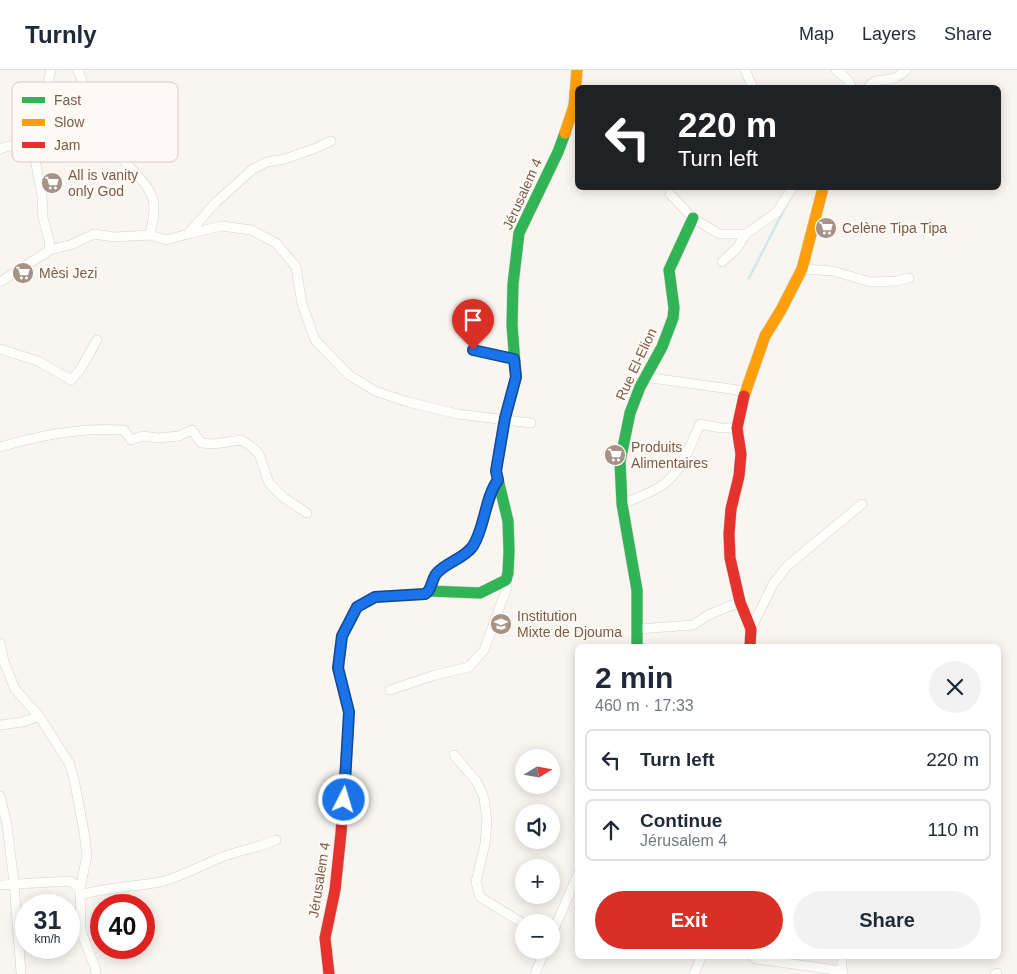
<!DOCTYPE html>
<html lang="en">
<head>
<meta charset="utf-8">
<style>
  :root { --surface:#fff; --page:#f2f2f3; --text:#1f2937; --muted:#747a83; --line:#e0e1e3; --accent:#d93025 }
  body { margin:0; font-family:Arial,sans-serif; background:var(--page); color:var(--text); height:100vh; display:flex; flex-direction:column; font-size:19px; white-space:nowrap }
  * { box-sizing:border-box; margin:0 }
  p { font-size:16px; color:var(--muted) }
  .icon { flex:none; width:28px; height:28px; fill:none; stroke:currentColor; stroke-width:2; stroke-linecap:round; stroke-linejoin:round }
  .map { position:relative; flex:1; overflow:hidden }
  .sheet { position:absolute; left:575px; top:574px; width:426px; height:315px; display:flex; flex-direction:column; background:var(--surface); border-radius:8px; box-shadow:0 2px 12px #0003 }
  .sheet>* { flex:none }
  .banner { position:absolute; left:575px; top:15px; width:426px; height:105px; border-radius:8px; box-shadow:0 2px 12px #0003; background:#202124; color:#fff; overflow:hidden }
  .needle { width:32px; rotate:79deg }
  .fabs { position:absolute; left:515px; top:679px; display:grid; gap:10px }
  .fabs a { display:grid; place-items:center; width:45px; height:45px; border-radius:50%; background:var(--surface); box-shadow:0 2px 12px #0003; font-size:25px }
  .speed { position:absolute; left:15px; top:824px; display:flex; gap:10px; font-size:25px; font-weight:700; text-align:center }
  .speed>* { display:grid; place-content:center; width:65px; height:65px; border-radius:50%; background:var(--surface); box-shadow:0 2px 12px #0003; line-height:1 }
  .speed small { font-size:12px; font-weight:400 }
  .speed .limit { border:8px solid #d22; background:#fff; color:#111 }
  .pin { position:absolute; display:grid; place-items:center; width:42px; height:42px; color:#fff; margin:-51px -21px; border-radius:50% 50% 50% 0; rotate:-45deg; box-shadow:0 0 5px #0007 }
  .pin .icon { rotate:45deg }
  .me { position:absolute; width:55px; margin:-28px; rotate:5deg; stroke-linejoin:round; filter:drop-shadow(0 0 4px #0008) }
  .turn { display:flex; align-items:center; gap:18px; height:105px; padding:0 20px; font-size:22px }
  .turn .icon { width:65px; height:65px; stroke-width:2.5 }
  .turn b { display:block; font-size:35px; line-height:42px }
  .round { display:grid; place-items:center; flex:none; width:52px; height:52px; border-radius:26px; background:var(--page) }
  .headline { display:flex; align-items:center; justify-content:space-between; height:85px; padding:0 20px }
  h1 { font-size:30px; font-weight:700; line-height:38px }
  .action { display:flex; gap:10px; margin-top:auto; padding:10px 20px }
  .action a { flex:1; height:58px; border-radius:30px; background:var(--accent); color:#fff; font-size:20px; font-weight:700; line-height:58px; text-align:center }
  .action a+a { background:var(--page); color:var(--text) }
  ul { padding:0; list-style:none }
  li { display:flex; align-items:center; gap:15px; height:62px; margin:0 10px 8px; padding:0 10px; border:2px solid var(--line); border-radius:8px }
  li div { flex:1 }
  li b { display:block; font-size:19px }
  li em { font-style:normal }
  header { display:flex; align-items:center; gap:30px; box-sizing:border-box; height:70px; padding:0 25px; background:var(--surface); border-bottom:1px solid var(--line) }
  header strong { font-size:24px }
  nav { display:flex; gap:28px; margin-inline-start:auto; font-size:18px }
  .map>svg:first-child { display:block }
</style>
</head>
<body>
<header>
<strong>Turnly</strong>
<nav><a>Map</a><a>Layers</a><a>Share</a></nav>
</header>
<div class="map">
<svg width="1017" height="904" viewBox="0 0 1017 904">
  <rect width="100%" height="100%" fill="#f9f5f0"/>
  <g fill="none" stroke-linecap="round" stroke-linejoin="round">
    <path stroke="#d0e8ea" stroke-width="2.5" d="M749,208l40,-78"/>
    <g stroke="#d7d1cb" stroke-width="10">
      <path id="street" d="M78,0c11,30 23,62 43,87 9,12 29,28 32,43 3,11 -1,24 -3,35
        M745,0l8,18
        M836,0l12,10 4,8
        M868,18c6,-10 13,-7 23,-9 6,-1 10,-5 15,-9
        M0,79l31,-10
        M670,124l23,24 26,16h27l31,-22 15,-24
        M188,164l34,-8 29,4 25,13 20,24 6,37 13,36 34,35 26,16 33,11 50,12 73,9
        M50,180l-1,-10 -6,-22 -1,-23 -11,-56 6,-12 14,-57
        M722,192l15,-14 9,-14
        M802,199l31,2 37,11 26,-1 13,-3
        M0,212l50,-32 23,-6 21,-10 20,3 36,-2 16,5 22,-6 27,-31 38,-34 14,-7 18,-3 31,-11 15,-7
        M0,279l38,12 33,19 9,-10 17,-30
        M473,280l42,9
        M644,307l101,14
        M0,377c40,-12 82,-20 124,-17l7,10 12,-4 15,2 21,-2 13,-6 9,13 13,1 27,-4 11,7 7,7 10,29 15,15 23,15
        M622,434c14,-6 30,-11 42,-20 18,-14 27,-40 36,-60l21,4h16
        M429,521c6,-32 29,-24 42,-43 14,-19 14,-51 27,-68
        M638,559l55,-4 15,-10 32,-13
        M751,559l22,-45 14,-18 75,-62
        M0,573l4,19 11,27 24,27 30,47 5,16 10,53 3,24 -7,32 1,43 14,36 1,7
        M390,620l45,-15 34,-8 15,-17 22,-60 1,-5 -1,-5
        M0,655l23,-3 16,-6
        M454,685l23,27 7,16 3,23 -2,23 -9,38 4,15 44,27
        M0,726l7,29 7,58 7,89
        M0,815l70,-4 10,7
        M81,825c26,-8 53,-8 79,-13 20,-5 39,-15 57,-23 19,-8 40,-11 59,-19
        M551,866l27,-62
        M752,886l4,3 87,12
        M535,904l10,-24
        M694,904l8,-18
        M842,904v-18
        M995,904l2,-1"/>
    </g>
    <g stroke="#d9d2cb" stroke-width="12">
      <path id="fast" d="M390,526l35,-2 4,-3 51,2 26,-13 2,-7 1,-22 -1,-30 -12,-50 9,-53 11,-41 -4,-52 1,-41 6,-51 39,-81 7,-19
        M637,576v-56l-15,-86 -2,-42 10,-49 10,-26 22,-40 11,-29 1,-10 -5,-38 24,-52"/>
    </g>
    <g stroke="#d9d2cb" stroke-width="12">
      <path id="slow" d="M565,63l9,-27 3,-36
        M744,326l21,-60 16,-26 21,-41 21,-81
        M348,663l1,-21 -11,-44 4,-32 15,-29 18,-10 15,-1"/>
    </g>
    <g stroke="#d9d2cb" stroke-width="12">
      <path id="jam" d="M744,326l-7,32 4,26 -2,22 -8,33 -2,25 1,24 10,44 11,27 -1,17
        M329,904l-4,-36 10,-48 6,-57 7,-100"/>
    </g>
    <use href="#street" stroke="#fefefd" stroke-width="9"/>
    <use href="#fast" stroke="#30b455" stroke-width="11"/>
    <use href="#slow" stroke="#ff9f0a" stroke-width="11"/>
    <use href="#jam" stroke="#e5322d" stroke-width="11"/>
  </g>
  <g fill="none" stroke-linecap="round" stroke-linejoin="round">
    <g stroke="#114b97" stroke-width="12">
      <path id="route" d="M344,730l5,-88 -11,-44 4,-32 15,-29 18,-10 50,-3c7,-4 6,-13 11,-20 10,-12 28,-15 37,-28 12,-19 12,-49 25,-66l-2,-9 9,-53 11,-41 -2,-18 -41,-9"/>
    </g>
    <use href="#route" stroke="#1a73e8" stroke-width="9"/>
  </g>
  <defs>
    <g id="supermarket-disc" transform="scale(1.125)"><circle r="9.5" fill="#a69286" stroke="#fffaf3"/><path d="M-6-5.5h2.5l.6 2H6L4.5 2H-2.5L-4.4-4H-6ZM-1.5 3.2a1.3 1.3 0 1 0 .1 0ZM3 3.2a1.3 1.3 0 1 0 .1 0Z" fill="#fff"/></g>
    <g id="school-disc" transform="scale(1.125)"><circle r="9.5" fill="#a69286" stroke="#fffaf3"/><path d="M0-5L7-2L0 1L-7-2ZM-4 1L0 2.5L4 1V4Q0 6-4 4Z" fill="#fff"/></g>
  </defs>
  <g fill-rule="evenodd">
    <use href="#supermarket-disc" x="52" y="113"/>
    <use href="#supermarket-disc" x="826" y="158"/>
    <use href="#supermarket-disc" x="23" y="203"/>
    <use href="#supermarket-disc" x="615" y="385"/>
    <use href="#school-disc" x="501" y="554"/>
  </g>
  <g text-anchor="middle" stroke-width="4.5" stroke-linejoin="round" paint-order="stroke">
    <g font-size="14" fill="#7a5c4d" stroke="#fffaf3" text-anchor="start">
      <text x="68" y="110">All is vanity<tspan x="68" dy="16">only God</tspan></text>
      <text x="842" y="163">Celène Tipa Tipa</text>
      <text x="39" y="208">Mèsi Jezi</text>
      <text x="631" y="382">Produits<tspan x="631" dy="16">Alimentaires</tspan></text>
      <text x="517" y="551">Institution<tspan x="517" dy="16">Mixte de Djouma</tspan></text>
    </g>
    <g font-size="14" fill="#7a5c4d" stroke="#fffaf3">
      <text transform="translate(522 124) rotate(-66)" y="5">Jérusalem 4</text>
      <text transform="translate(636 294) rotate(-65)" y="5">Rue El-Elion</text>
      <text transform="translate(319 810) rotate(-81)" y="5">Jérusalem 4</text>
    </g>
  </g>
  <rect x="12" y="12" width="166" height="80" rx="8" fill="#fffaf3" stroke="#d7cbc1" stroke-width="1"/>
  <rect x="22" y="27" width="23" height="6" fill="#30b455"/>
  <rect x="22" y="49" width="23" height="7" fill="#ff9f0a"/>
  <rect x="22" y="72" width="23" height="6" fill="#e5322d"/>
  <g font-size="14" fill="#7a5c4d">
    <text x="54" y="35">Fast</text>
    <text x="54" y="57">Slow</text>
    <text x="54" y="80">Jam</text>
  </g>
</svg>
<div class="fabs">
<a><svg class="needle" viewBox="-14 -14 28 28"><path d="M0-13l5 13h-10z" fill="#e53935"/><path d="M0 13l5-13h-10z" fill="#747a83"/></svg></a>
<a><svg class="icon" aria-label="sound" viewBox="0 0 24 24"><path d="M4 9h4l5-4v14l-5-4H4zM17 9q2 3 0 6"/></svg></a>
<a>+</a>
<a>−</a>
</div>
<div class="speed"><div>31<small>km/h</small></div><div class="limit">40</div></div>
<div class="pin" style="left:473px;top:280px;background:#d93025"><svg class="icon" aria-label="arrive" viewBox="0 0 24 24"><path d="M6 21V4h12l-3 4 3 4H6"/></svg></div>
<svg class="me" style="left:344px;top:730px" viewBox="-20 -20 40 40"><circle r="17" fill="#1a73e8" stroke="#fff" stroke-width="3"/><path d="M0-11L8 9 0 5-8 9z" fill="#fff"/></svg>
<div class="banner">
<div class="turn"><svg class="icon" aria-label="left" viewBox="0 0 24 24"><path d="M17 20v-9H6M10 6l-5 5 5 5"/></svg><div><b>220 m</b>Turn left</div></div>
</div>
<section class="sheet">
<div class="headline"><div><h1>2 min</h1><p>460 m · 17:33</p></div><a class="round"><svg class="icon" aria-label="close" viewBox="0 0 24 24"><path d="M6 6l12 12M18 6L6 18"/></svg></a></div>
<ul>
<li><svg class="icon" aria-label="left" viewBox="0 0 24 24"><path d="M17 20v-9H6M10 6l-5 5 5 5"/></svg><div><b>Turn left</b></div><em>220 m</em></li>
<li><svg class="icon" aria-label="ahead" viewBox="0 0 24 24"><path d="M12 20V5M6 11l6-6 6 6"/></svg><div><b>Continue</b><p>Jérusalem 4</p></div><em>110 m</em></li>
</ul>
<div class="action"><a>Exit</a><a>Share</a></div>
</section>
</div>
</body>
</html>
